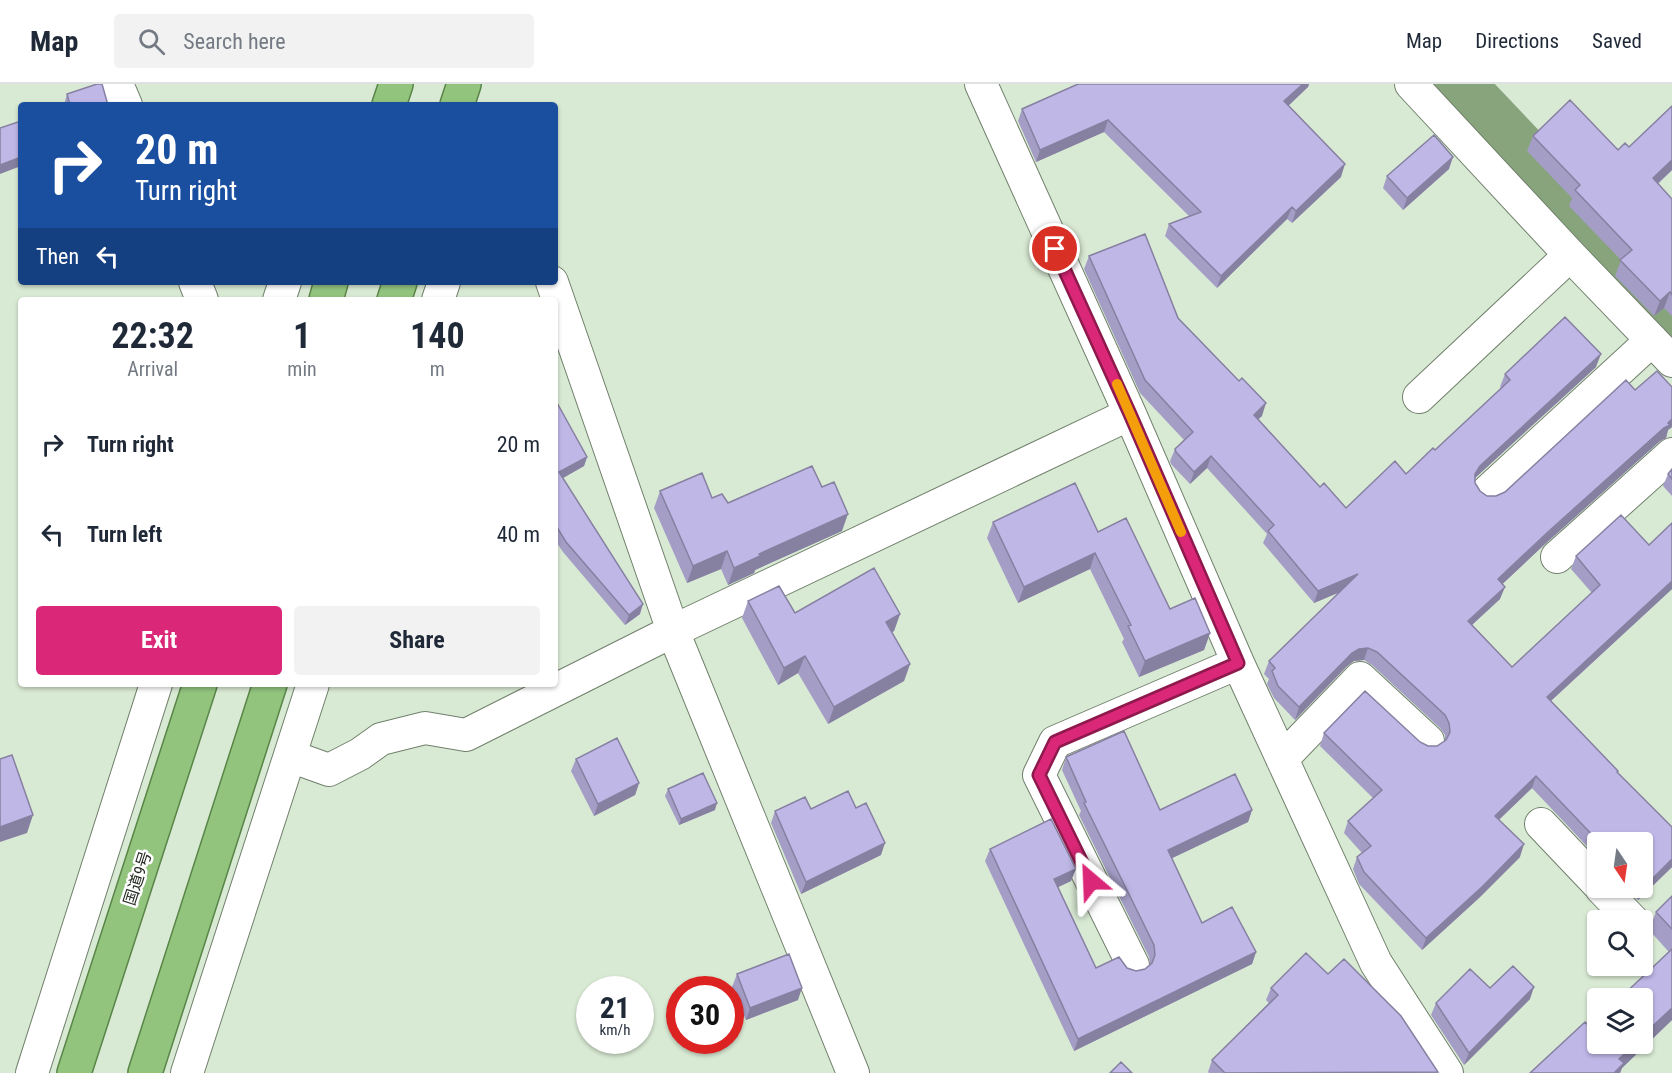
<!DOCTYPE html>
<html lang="en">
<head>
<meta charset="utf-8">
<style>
  :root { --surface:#fff; --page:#f2f2f3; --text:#1f2937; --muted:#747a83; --line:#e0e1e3; --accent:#db2777 }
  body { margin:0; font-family:"Roboto Condensed","Noto Sans JP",sans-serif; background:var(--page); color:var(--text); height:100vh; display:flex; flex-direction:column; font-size:22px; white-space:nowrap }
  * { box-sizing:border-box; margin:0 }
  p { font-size:20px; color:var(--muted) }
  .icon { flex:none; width:33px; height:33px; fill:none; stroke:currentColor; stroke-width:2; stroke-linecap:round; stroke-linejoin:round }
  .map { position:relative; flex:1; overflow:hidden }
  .drawer { position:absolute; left:18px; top:213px; width:540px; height:390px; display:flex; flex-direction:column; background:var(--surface); border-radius:6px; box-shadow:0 2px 4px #0004 }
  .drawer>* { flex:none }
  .banner { position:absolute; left:18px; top:18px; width:540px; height:183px; border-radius:6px; box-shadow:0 2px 4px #0004; background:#1a4fa0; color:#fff; overflow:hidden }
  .needle { width:39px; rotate:167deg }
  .buttons { position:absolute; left:1587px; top:748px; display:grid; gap:12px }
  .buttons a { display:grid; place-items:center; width:66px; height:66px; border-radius:6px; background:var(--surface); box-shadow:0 2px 4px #0004; font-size:30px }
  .speed { position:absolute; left:576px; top:892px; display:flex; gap:12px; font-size:30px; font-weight:700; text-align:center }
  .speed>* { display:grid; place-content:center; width:78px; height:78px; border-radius:50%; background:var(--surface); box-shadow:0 2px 4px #0004; line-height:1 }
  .speed small { font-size:15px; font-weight:400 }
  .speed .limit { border:9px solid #d22; background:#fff; color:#111 }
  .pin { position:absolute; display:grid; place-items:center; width:51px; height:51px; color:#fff; margin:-26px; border:3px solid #fff; border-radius:50%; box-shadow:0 2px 6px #0007 }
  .me { position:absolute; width:66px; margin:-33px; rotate:334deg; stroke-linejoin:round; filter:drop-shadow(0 0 4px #0008) }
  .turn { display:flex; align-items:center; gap:21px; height:126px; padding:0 18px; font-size:27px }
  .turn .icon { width:78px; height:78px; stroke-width:2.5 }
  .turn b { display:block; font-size:42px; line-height:51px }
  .then { display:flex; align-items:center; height:57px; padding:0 18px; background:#0003; gap:12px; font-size:22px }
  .eta { display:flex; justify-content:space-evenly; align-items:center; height:102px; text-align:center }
  .eta b { font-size:36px; font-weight:700; line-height:42px }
  .cta { display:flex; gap:12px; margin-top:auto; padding:12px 18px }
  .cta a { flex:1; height:69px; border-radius:6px; background:var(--accent); color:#fff; font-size:24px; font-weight:700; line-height:69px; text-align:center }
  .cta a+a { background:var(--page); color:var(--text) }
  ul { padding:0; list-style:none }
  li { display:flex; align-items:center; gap:18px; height:90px; padding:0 18px }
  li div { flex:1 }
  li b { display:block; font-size:22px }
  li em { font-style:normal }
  header { display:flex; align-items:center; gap:36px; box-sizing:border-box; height:84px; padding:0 30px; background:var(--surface); border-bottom:2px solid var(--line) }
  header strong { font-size:28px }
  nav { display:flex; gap:33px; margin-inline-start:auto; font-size:21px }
  .search { width:420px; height:54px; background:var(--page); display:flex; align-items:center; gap:15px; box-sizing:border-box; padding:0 21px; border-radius:6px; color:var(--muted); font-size:22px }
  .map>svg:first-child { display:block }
</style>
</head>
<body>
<header>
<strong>Map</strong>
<div class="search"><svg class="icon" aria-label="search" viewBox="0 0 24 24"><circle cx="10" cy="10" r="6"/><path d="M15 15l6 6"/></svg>Search here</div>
<nav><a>Map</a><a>Directions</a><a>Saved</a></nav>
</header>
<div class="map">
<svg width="1672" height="989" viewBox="0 0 1672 989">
  <rect width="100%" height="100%" fill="#d9ead4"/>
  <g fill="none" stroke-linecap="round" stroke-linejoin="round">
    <path stroke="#87a47c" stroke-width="68" d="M1448,0l224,236"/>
    <g stroke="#71806c" stroke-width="34">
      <path id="minor" d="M117,0l9,21
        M981,0l149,330 108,249 138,300 71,110
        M1411,0l159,171 102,106
        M195,198l7,18
        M279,216l6,-18
        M438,216l6,-18
        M1419,313l151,-142
        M1488,407l164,-151
        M1557,473l115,-103
        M290,672l39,14 31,-16 21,-15 44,-11 41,7 207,-104 -121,-349
        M1282,675l78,-81 68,63
        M1541,740l57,60
        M1601,804l32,33
        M1133,881l-94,-190 16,-33 183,-79
        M32,989l124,-389
        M187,989l126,-389
        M853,989l-180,-442 457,-217"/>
    </g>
    <g stroke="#598548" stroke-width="36">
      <path id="trunk" d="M389,21l7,-21
        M457,21l7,-21
        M326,216l5,-18
        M394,216l6,-18
        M74,989l126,-389
        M145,989l125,-389"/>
    </g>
    <use href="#minor" stroke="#fff" stroke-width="32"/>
    <use href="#trunk" stroke="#92c47e" stroke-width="33"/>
  </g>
  <path fill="#a49dc6" d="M1078,0h231l-1,3 -20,18 53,72 -49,46 -5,-4 -70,69 -52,-52 4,-12 20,-8 -85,-84 -68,30 -18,-41 4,-12z
    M67,10l41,11h-44z
    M1533,52l85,14 11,-3 43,23 -14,14 14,15v117l-8,-8 -10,8 -39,-40 6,-16 -52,-54 3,-8 -45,-47z
    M1449,85l-46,41 -20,-22 4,-12z
    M1089,172l89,62 84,98 -4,3 62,68 26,21 60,-34 29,-24 66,-62 -1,-1 5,-13 91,-7 -121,111v5l5,8 7,5h9l9,-4 130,-102 37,-3v40l-4,3 -2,8 -6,3 -115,103 -43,40 -2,15 -28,26 40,42 80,-74 -21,-24 5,-13 73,-11 23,-22v66l-121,112 67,70 -1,1 55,55v40l-34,33 -12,-12h16v-45h-44v15l-66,-70 -33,32 21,37 -41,41 -57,52 -63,-66 -6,-15 4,-12 5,-4 -18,-20 4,-12 25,-23 -53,-52 4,-13 96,9 8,4h9l8,-5v-6l-5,-7 -68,-63 -8,-5 -10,1 -7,5 -52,54 -21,-22 -7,-14 2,-5 -5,-5 5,-13 71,-69 -26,11 -51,-60 4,-9 -60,-66 -17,16 -19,-20 -1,-3 5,-12 9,-9 -44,-47 -56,-124z
    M555,318l32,55 -3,9 -21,12 77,136 -15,11 -62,-73 -8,-12z
    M1672,385v27l-9,-10 5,-12z
    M660,407l52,7 130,33 -87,39 -1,3 -26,12 -7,-16 -34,14 -33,-75z
    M993,438l105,10 72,77 40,24 -6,17 -65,27 -17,-35 2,-3 -34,-70 -72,34 -31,-65z
    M748,517l47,12 105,1 -6,17 -2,1 18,32 -6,17 -76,43 -30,-51 -20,12 -36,-67z
    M1066,673l94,53h92l-4,12 -76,36 30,65 54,29 -4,12 -178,87 -89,-190 5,-12 81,32 -13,6 38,81h31l9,3 9,-2 5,-4 -1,-8 -70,-142 2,-4 -19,-41z
    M576,675l63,24 -4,12 -41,21 -23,-45z
    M668,705l47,21 -36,15 -14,-29z
    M811,725l70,46 -80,39 -30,-71 4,-12z
    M1672,812v124l-50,48 -2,5h-90l60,-46 79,-75 -20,-22 7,-18z
    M737,890l61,26 -52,20 -14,-33z
    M1328,890l110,99h-229l-1,-1 4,-12 57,-57 -3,-3 5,-12z
    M1490,904l40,11 -66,66 -33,-50 5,-12z"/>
  <path fill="#8680a1" d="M1303,0h6l-1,3 -28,27 4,-13z
    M1108,36l-4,12 -68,30 4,-12z
    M21,73v9l-21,8v-9z
    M1453,73l-4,12 -46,41 4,-12z
    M1672,76v10l-25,23 6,-15z
    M1345,80l-4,13 -49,46 4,-12z
    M1292,123l-5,12 -70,69 4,-12z
    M1670,208l-6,16 -10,8 6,-15z
    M1601,270l-5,13 -121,111v-4l5,-8z
    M1266,319l-4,13 -12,11 4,-12z
    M1672,335v8l-4,3 -2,8 -6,3 -115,103 -51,48 4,-13z
    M1211,372l-4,12 -17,16 4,-12z
    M587,373l-3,9 -28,16 3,-10z
    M848,430l-6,17 -87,39 -1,3 -26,12 6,-17 25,-14z
    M727,467l-6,18 -34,14 6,-17z
    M1095,469l-5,16 -72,34 6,-16z
    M1358,490l-4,12 -40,17 4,-12z
    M1672,497v8l-130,120 5,-12z
    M1505,503l-5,12 -37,34 5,-12z
    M643,520l-3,10 -15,11 4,-10z
    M900,530l-6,17 -14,8 6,-17z
    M1210,549l-6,17 -65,27 6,-16z
    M1368,564l-4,12 -10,1 -7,5 -52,54 4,-13 53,-54 7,-4z
    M805,572l-7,17 -20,12 6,-17z
    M910,580l-6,17 -76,43 6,-17z
    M1536,692l-4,12 -42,40 5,-12z
    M639,699l-4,12 -41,21 4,-12z
    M717,719l-2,7 -36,15 2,-6z
    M1252,726l-4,12 -84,40 4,-12z
    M33,731l-6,18 -27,9v-15z
    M885,759l-4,12 -80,39 5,-12z
    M1524,760l-4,13 -41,41 -57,52 4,-12z
    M1672,775v8l-34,33 5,-12z
    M1076,785l-5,12 -21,10 4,-12z
    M1256,868l-4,12 -178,87 4,-12z
    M1534,903l-4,12 -66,66 5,-12z
    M802,904l-4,12 -52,20 4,-12z
    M1672,924v12l-50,48 -2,5h-6l5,-14 16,-15h7v-8z"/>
  <path fill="#bfb7e6" stroke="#8680a1" stroke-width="1.5" d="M97,0h5l6,21h-38l-3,-11z
    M1078,0h225l-19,17 61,63 -49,47 -4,-4 -71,69 -52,-52 32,-12 -93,-92 -68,30 -18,-41z
    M1570,16l48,50 7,-7 4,4 43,-41v54l-19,18 19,21v96l-2,-3 -10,9 -40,-41 12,-10 -57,-60 5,-5 -47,-49z
    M21,37v36l-21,8v-37z
    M1434,51l19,22 -46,41 -20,-22z
    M1145,150l33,84 61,63 3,-3 24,25 -12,12 66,72 4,-4 22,25 49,-47 11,13 27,-26 2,2 75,-70 -5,-6 60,-57 36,37 -121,112 -5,8v9l5,8 7,5h9l9,-4 121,-112 9,10 22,-19 15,16v32l-4,4 2,2 -6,3 -115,103 -51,48 7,8 -37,34 44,46 88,-82 -24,-29 45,-41 28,30 23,-22v58l-125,116 71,74 -1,1 55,55v32l-29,29 -1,-45h-42l-64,-67 -41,40 29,28 -41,42 -57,52 -62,-66 -7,-15 14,-11 -23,-25 34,-31 -58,-57 41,-42 55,51 8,4h9l9,-6 4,-8 -1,-9 -4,-8 -68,-63 -9,-4 -9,1 -7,4 -53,54 -21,-21 -6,-15 3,-3 -6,-7 89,-87 -40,17 -50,-60 6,-6 -63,-69 -17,16 -18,-20 -1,-3 18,-17 -48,-52 -56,-124z
    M556,317l31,56 -28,15 84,132 -14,11 -63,-73 -11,-18v-122z
    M812,382l10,21 12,-5 14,32 -89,40 1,2 -26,12 -7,-17 -34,15 -33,-75 42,-18 10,25 10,-4 6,9z
    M1672,385v10l-4,-5z
    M1075,399l23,49 28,-14 44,91 25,-11 15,35 -65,28 -17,-35 3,-1 -36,-72 -71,34 -31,-65z
    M874,484l26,46 -14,8 24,42 -76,43 -29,-51 -21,12 -36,-67 31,-15 16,27z
    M1124,647l36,79 75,-36 17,36 -84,40 34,73 30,-16 24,45 -178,87 -88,-190 61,-30 25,50 -22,10 42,89 23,-11 8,11 9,3 9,-2 7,-6 3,-8 -1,-10 -70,-142 2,-1 -20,-45z
    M617,654l22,45 -41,21 -22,-45z
    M12,671l21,60 -33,12v-68z
    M703,689l14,30 -36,16 -13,-30z
    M848,707l8,17 10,-5 19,40 -79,39 -31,-71 30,-14 6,12z
    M1672,812v33l-16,-17z
    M1672,865v59l-30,28v-37h-23z
    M1306,869l22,21 16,-15 57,57 37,56 -213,1 -13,-13 66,-65 -7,-7z
    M789,870l13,34 -52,20 -13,-34z
    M1513,882l21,21 -65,66 -33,-50 34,-34 20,19z
    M1598,936v24h37l-16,15 5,4 -10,10h-84l55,-51 5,5z
    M1121,978l11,11h-22z"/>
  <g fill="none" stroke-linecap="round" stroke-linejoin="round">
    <g stroke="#8e194d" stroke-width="15">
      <path id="route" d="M1055,165l75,165 108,249 -183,79 -16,33 52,106"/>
    </g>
    <use href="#route" stroke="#db2777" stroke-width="10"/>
    <path stroke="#f59e0b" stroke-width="10" d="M1117,300l64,148"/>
  </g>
  <g text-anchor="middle" stroke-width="5" stroke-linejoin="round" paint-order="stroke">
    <g font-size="16" fill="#232921" stroke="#fff">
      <text transform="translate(137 794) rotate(-72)" y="6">国道9号</text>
    </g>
  </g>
</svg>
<div class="buttons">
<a><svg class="needle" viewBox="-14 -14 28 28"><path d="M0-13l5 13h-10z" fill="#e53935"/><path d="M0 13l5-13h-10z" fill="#747a83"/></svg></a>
<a><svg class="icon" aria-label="search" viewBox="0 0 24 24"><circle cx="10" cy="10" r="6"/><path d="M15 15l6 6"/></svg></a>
<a><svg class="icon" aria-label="layers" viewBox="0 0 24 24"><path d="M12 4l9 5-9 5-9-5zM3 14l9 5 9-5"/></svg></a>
</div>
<div class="speed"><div>21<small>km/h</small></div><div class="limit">30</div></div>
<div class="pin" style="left:1055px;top:165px;background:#d93025"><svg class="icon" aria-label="arrive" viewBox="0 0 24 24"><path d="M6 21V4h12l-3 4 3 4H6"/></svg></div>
<svg class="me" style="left:1091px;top:797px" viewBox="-20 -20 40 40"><path d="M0-17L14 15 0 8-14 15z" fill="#db2777" stroke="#fff" stroke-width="4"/></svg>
<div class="banner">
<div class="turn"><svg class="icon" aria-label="right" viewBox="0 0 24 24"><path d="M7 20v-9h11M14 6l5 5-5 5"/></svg><div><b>20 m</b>Turn right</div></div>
<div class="then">Then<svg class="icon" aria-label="left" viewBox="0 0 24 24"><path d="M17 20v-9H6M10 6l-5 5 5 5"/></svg></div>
</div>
<section class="drawer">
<div class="eta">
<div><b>22:32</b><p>Arrival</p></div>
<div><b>1</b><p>min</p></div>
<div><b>140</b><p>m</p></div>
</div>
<ul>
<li><svg class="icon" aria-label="right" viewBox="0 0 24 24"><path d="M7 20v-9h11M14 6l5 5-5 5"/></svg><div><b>Turn right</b></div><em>20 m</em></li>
<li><svg class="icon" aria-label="left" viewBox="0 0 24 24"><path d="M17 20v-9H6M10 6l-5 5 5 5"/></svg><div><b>Turn left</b></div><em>40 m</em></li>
</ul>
<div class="cta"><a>Exit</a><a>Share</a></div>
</section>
</div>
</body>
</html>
